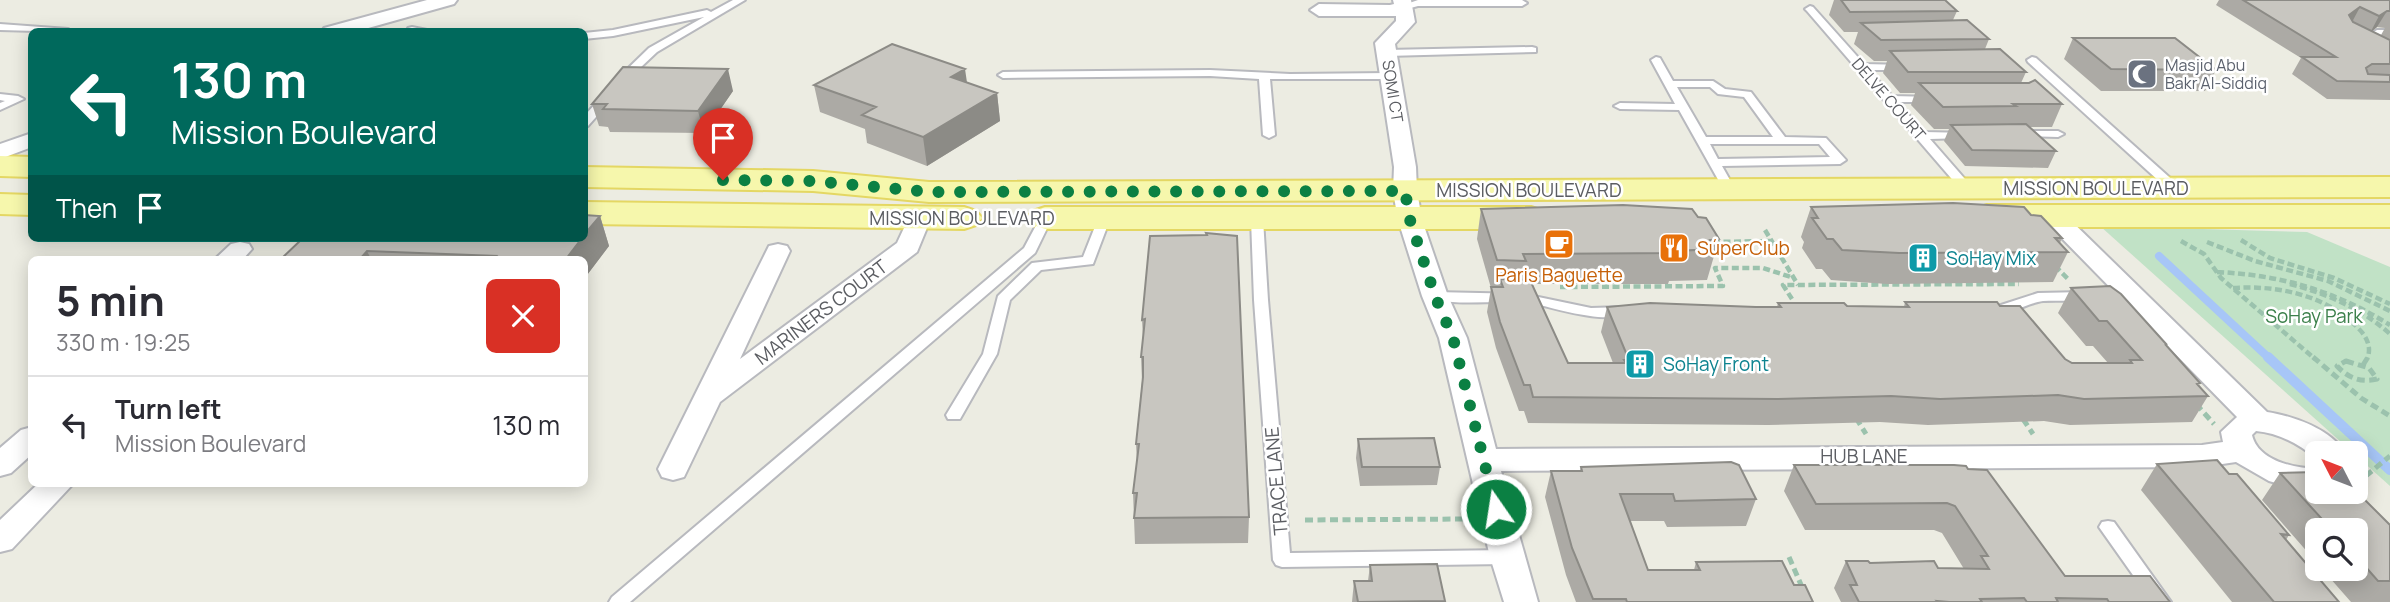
<!DOCTYPE html>
<html lang="en">
<head>
<meta charset="utf-8">
<style>
  :root { --surface:#fff; --page:#f2f2f3; --text:#2b2b33; --muted:#7c7c81; --line:#e1e1e2 }
  body { margin:0; font-family:Manrope,sans-serif; background:var(--page); color:var(--text); height:100vh; display:flex; flex-direction:column; font-size:26px; white-space:nowrap }
  * { box-sizing:border-box; margin:0 }
  p { font-size:23px; color:var(--muted) }
  .icon { flex:none; width:38px; height:38px; fill:none; stroke:currentColor; stroke-width:2; stroke-linecap:round; stroke-linejoin:round }
  .map { position:relative; flex:1; overflow:hidden }
  .sheet { position:absolute; left:28px; top:256px; width:560px; height:231px; display:flex; flex-direction:column; background:var(--surface); border-radius:10px; box-shadow:0 4px 18px #0003 }
  .sheet>* { flex:none }
  .hud { position:absolute; left:28px; top:28px; width:560px; height:214px; border-radius:10px; box-shadow:0 4px 18px #0003; background:#00695c; color:#fff; overflow:hidden }
  .needle { width:46px; rotate:312deg }
  .fabs { position:absolute; left:2305px; top:441px; display:grid; gap:14px }
  .fabs a { display:grid; place-items:center; width:63px; height:63px; border-radius:10px; background:var(--surface); box-shadow:0 4px 18px #0003; font-size:35px }
  .pin { position:absolute; display:grid; place-items:center; width:60px; height:60px; color:#fff; margin:-72px -30px; border-radius:50% 50% 50% 0; rotate:-45deg; box-shadow:0 0 7px #0007 }
  .pin .icon { rotate:45deg }
  .me { position:absolute; width:77px; margin:-38px; rotate:347deg; stroke-linejoin:round; filter:drop-shadow(0 0 5px #0008) }
  .turn { display:flex; align-items:center; gap:24px; height:147px; padding:0 28px; font-size:32px }
  .turn .icon { width:91px; height:91px; stroke-width:2.5 }
  .turn b { display:block; font-size:49px; line-height:60px }
  .then { display:flex; align-items:center; height:66px; padding:0 28px; background:#0003; gap:14px; font-size:26px }
  .round { display:grid; place-items:center; flex:none; width:74px; height:74px; border-radius:10px; background:var(--page) }
  .summary { display:flex; align-items:center; justify-content:space-between; height:119px; padding:0 28px }
  h1 { font-size:42px; font-weight:700; line-height:52px }
  ul { padding:0; list-style:none }
  li { display:flex; align-items:center; gap:21px; height:98px; padding:0 28px; border-top:2px solid var(--line) }
  li div { flex:1 }
  li b { display:block; font-size:26px }
  li em { font-style:normal }
  .map>svg:first-child { display:block }
</style>
</head>
<body>
<div class="map">
<svg width="2390" height="602" viewBox="0 0 2390 602">
  <rect width="100%" height="100%" fill="#ecece2"/>
  <path fill="#c1e2c6" d="M2100,226l207,6 83,35v219z"/>
  <g fill="none" stroke-linecap="round" stroke-linejoin="round">
    <path stroke="#a7c6f7" stroke-width="8" d="M2159,256l111,103"/>
    <path stroke="#a7c6f7" stroke-width="10" d="M2268,357l122,113"/>
    <g stroke="#b8b9be" stroke-width="4">
      <path id="service" d="M733,0h12l-88,52 -33,31h-8l-1,-2 34,-33 55,-31 -91,19 -29,3v-6l29,-3 94,-20 4,2z
        M1418,0h104l5,3 -5,3h-104l-15,4 -5,-3z
        M1810,6l3,1 51,57 43,1v4l-4,1h-34l23,26 43,1v4l-4,1h-34l27,30 46,1 2,2 -6,3 -36,1 41,47 2,3 -2,3h-8l-156,-181 -2,-2z
        M0,24l68,5 5,3 -73,-2z
        M412,27l15,3 1,2h-20v-4z
        M2377,30h13v6l-17,-1 -1,-2z
        M1532,47l4,1v4l-149,4 -5,-3 5,-3z
        M1656,57l4,1 13,23h40l12,8 26,3 34,45 41,1 20,22 -6,4 -118,2 13,23 -2,3h-8l-46,-82 -59,-1 -6,-3 6,-3 55,1 -24,-44zM1677,87h33l8,7 26,3 29,40h-67zM1710,144h109l11,13 -112,2z
        M2032,57l4,1 142,127 2,3 -2,3h-8l-142,-129 -1,-2z
        M1210,70l80,4 100,-1 5,3 -5,3h-120l5,56 -6,3 -6,-3 -4,-56 -49,-3 -207,2 -5,-3 5,-3z
        M0,94l18,2 6,3 -24,11v-7l5,-2 -5,-1z
        M605,97l6,3 -23,26 -4,1v-11l17,-18z
        M2021,131h37l6,3 -6,3 -41,-1v-4z
        M1046,214l6,4 -17,35 -405,349h-21l3,-5 412,-349 16,-30z
        M1104,215l6,4 -17,45 -52,6 -31,30 -13,54 -37,65h-12l-2,-4 37,-61 15,-58 34,-33 51,-6 15,-38z
        M1257,215l6,4 5,81 22,253 217,-3 6,2 3,5 -3,5 -6,2 -225,3 -6,-2 -3,-5 -19,-260 -3,-81z
        M1435,292l89,2 67,14 32,-1 7,4c-16,15 -70,-1 -90,-6 -36,-7 -75,2 -110,-6l-2,-3 2,-3z
        M2084,292l5,1 2,3 -2,3c-15,3 -31,1 -46,2 -18,2 -44,22 -60,8l2,-3 16,-1 37,-12z
        M2108,521l6,1 57,80h-19l-53,-75 3,-5z"/>
    </g>
    <g stroke="#b8b9be" stroke-width="4">
      <path id="minor" d="M427,0h30l-3,4 -100,28h-32l2,-4z
        M1393,0h18l4,22 -20,22 21,123 1,24 5,29 26,76 19,42 29,111 706,-4 21,-3 -2,-10 16,-15 -192,-196 -4,-5 4,-5 8,-2 8,2 206,201c26,4 64,17 78,41h-28v6c-18,-15 -38,-26 -61,-28l-4,4c6,26 42,33 65,34v22l-24,-3 -24,-7 -33,-19 -34,5 -701,4 37,131h-34l-14,-45 -51,-219 -17,-42 -24,-76 -5,-29 1,-24 -19,-124 21,-22v-5h-77l-9,-6 9,-6 71,1 4,-1z
        M32,133v14l-32,12v-15z
        M919,211l8,2 4,5 -14,34 -197,150 -36,75 -11,3 -11,-3 -4,-8 111,-223 9,-2 9,2 3,5 -50,108 157,-116 14,-30z
        M240,242l9,2 3,5 -9,10h-28l16,-15z
        M32,427v27l-21,19 -11,3v-28l21,-18z
        M39,483h35l-62,66 -12,3v-32z"/>
    </g>
    <g stroke="#e4d763" stroke-width="4">
      <path id="primary" d="M0,156l32,1v20l-32,-1z
        M584,167l229,4 116,11 1461,-5v20l-1461,5 -116,-11 -229,-4z
        M0,194l32,1v20l-32,-1z
        M584,202l380,5 12,4 6,7 -6,7 -12,4 -380,-5z
        M1987,205h403v22h-403l-12,-4 -6,-7 6,-7z
        M1045,207h486l12,4 6,7 -6,7 -12,4h-486l-12,-4 -6,-7 6,-7z"/>
    </g>
    <path stroke="#9bc2ad" stroke-width="4.5" stroke-dasharray="7 3.5" stroke-linecap="butt" d="M1765,230l33,55
      M2241,240l29,18 64,20 56,26
      M2181,241l23,13 17,24 94,81
      M1713,242l58,-1
      M2207,242l48,19 73,20 62,30
      M2055,266l14,14
      M2217,272c65,3 118,19 173,53
      M2290,284c37,10 71,24 100,50
      M1560,287l163,-1 -8,-18h48l31,10
      M2233,288c45,-3 94,7 126,41 8,8 13,19 8,30
      M1792,299l-9,-14 236,-1"/>
    <path stroke="#9bc2ad" stroke-width="5" stroke-dasharray="8 4.5" stroke-linecap="butt" d="M2313,357l48,41 29,18
      M2346,361l23,7 8,11c-16,4 -29,-1 -40,-13z
      M2363,365l5,-8
      M2196,404l18,20
      M1856,418l10,16
      M2023,419l10,15
      M2356,484l34,-28
      M1305,520l158,-1
      M1789,557l13,30 -4,1"/>
    <use href="#service" fill="#fff" fill-rule="evenodd"/>
    <use href="#minor" fill="#fff" fill-rule="evenodd"/>
    <use href="#primary" fill="#f6f7ac" fill-rule="evenodd"/>
  </g>
  <path fill="#acaaa5" fill-rule="evenodd" d="M1834,0h111l12,11 -4,9 36,19 -4,10 41,23 -5,11 41,21 -10,23h-23l27,24 -8,17 -83,-2 -21,-25 5,-12h-15l-23,-24 4,-12h-15l-17,-20 4,-12h-13l-20,-17 4,-12h-14l-15,-17z
    M2219,0h171v100l-63,-1 -35,-25 9,-16 -85,-53zM2377,27l8,1 -4,7 -9,-4z
    M2073,38l143,32 -11,21h-104l-37,-32z
    M967,83l30,10 3,28 -73,45 -60,-23 -2,-14 -45,-17 -6,-27z
    M733,91l-29,42 -94,-1 -2,-5 -9,-1 -7,-22z
    M1811,207l220,8 31,23 -2,5 8,9 -15,30 -166,2 -56,-4 -9,-11h-6l-14,-21 2,-6 -3,-5z
    M1481,209l217,8 21,22 -12,41 -38,1 -1,3h-136l36,79h45l-12,-31 6,-25h170l1,-4 69,3 57,1 1,-5 95,4 65,53 7,4h36l-15,-17h-7l-28,-33 13,-25 96,57 -1,1 42,50 -16,26 -122,3 -26,-4 -116,4 -48,-3 -112,3 -240,-2 -4,-12h-5l-23,-63 -9,-36 4,-24 -14,-49z
    M600,216l9,30 -25,33v-20h-303z
    M1206,233l43,284 -1,26 -113,1 -2,-51 4,-29 -1,-20 6,-63 -1,-24 2,-19 -1,-18 64,-85z
    M1358,439l82,28 -3,18 -77,1 -4,-28z
    M2157,464l72,10 60,61 -3,5 53,62h-107l-91,-112z
    M1794,465l174,4 97,107 105,26h-329l-7,-14 12,-27 92,7 26,1 -22,-36 -8,-3h-129l-21,-39z
    M1581,467l175,32 -10,27 -79,1 -3,-6h-34l18,49h46l2,-8 98,23 19,17h-237l-10,-27 -21,-78 6,-26h29z
    M2280,473l110,52v77h-39l-29,-33h34v-39h-39v33l-55,-63z
    M1437,564l8,38h-93l2,-21h14l2,-16z"/>
  <path fill="#8c8b86" d="M2360,7l-9,17 -2,-9z
    M2387,11l-10,16 -7,6 9,-17z
    M728,69l5,22 -29,42 -6,-22z
    M965,69l4,27 -18,-19z
    M997,93l3,28 -73,45 -4,-29z
    M600,216l9,30 -25,33v-20h-18l16,-21h2v-3z
    M1719,239l-9,30 6,-20 -6,-9z
    M367,251l4,8h-11z"/>
  <path fill="#c8c6c0" stroke="#8c8b86" stroke-width="2" d="M1841,0h104l12,11 -107,1z
    M2243,0h147v11h-3l-8,5 -19,-9 -11,8 4,7 37,18v24h-18l-6,4 2,6 22,1v7l-53,-1 -35,-24h34z
    M1967,20l22,19 -108,1 -20,-17z
    M2073,38h102l41,32 -105,-1z
    M892,44l73,25 -14,8 46,16 -74,44 -61,-22 14,-8 -62,-22z
    M2000,49l26,23h-118l-18,-21z
    M623,67l105,2 -30,42 -95,-2 4,-5h-15z
    M2035,80l27,24h-49l3,2 -73,1 -24,-24h110z
    M2026,124l30,27 -84,-1 -21,-25z
    M1953,203l71,4 7,8 10,1 21,22h-7l13,14 -169,1 -57,-3 -9,-11h-6l-15,-21h6l-7,-11z
    M1623,205l69,4 6,8 8,1 13,21 -9,1 6,9 -41,2 1,2 -153,1 3,7 -29,-1 -16,-51z
    M584,215l16,1 -16,19z
    M1206,233l31,3 12,281 -115,1 3,-25h-4l6,-49h-3l7,-67v-20h-2l4,-38 -3,1 8,-84 57,-1z
    M303,238h279l-16,21h-73l3,-3 -129,-5 -7,8h-79z
    M1500,279l30,1 38,83h58l-2,-3h5l-22,-53 43,-4 106,4h25l-3,-4h66l3,3 62,1 -4,-5h92l3,4h20l45,53 7,4h60l-2,-3h12l-35,-39h-8l-28,-33 39,-2 11,8 46,51 -2,-1 35,39 -3,1 11,12 -124,3 -26,-4 -118,4 -49,-3 -114,3 -244,-2 -3,-12h-6l-24,-63 -9,-35h12z
    M1434,438l6,29h-78l-4,-28z
    M2217,460l12,14h8l52,61 -8,-1 58,68h-65l-117,-138z
    M1731,462l8,3 17,34 -81,2 -2,-7h-53l28,76h52l-4,-8 86,-1 12,24h11l8,17h-186l-1,-3h-33l-21,-51 -21,-77h31l-1,-4z
    M1794,465h160l12,1 2,3 19,1 78,106h85l20,26h-61l-2,-3 -51,-1 2,4h-31l-3,-4 -44,1 2,3h-33l-12,-1 1,1h-79l-9,-17h7l-11,-24h22l2,2 64,-2 4,7 51,1 -8,-13h7l-33,-50 -8,-3 -131,1z
    M2317,472v20l39,-1 34,34v56h-12l-22,-25v-26h-24l-52,-57z
    M1437,564l8,37 -87,1 -4,-21h18l-2,-16z"/>
  <g fill="none" stroke-linecap="round" stroke-linejoin="round">
    <path stroke="#0b8043" stroke-width="12" stroke-dasharray="0 21.6" d="M723,180l90,1 116,11 476,-1 5,29 25,76 18,42 43,171"/>
  </g>
  <defs>
    <g id="mosque-square" transform="scale(1.575)"><rect x="-9" y="-9" width="18" height="18" rx="4" fill="#6b7280" stroke="#fff"/><path d="M3.5-4.9A6 6 0 1 0 3.5 4.9A5 5 0 1 1 3.5-4.9Z" fill="#fff"/></g>
    <g id="cafe-square" transform="scale(1.575)"><rect x="-9" y="-9" width="18" height="18" rx="4" fill="#e8710a" stroke="#fff"/><path d="M-5.5-4.5H6V0H3Q3 3.5 0 3.5H-2.5Q-5.5 3.5-5.5 0ZM3-3.2v2h1.7v-2ZM-6 4.5H4V6H-6Z" fill="#fff"/></g>
    <g id="restaurant-square" transform="scale(1.575)"><rect x="-9" y="-9" width="18" height="18" rx="4" fill="#e8710a" stroke="#fff"/><path d="M-5-6h1v4h1v-4h1v4h1v-4h1v5L-1.5 .5V6h-2V.5L-5-1ZM5-6V6H3V1.5H1.5Q1.5-4 5-6Z" fill="#fff"/></g>
    <g id="building-square" transform="scale(1.575)"><rect x="-9" y="-9" width="18" height="18" rx="4" fill="#0f9aa8" stroke="#fff"/><path d="M-4-6H4V6H1V3H-1V6H-4ZM-2.5-4.3h1.7v1.8h-1.7ZM.8-4.3h1.7v1.8H.8ZM-2.5-1h1.7V.8h-1.7ZM.8-1h1.7V.8H.8Z" fill="#fff"/></g>
  </defs>
  <g fill-rule="evenodd">
    <use href="#mosque-square" x="2142" y="74"/>
    <use href="#cafe-square" x="1559" y="244"/>
    <use href="#restaurant-square" x="1674" y="248"/>
    <use href="#building-square" x="1923" y="258"/>
    <use href="#building-square" x="1640" y="364"/>
  </g>
  <g text-anchor="middle" stroke-width="5" stroke-linejoin="round" paint-order="stroke">
    <g font-size="16" fill="#5b616d" stroke="#fff" text-anchor="start">
      <text x="2165" y="71">Masjid Abu<tspan x="2165" dy="18">Bakr Al-Siddiq</tspan></text>
    </g>
    <g font-size="16" fill="#5b5d62" stroke="#fff">
      <text transform="translate(1393 91) rotate(81)" y="6">SOMI CT</text>
      <text transform="translate(1889 99) rotate(49)" y="6">DELVE COURT</text>
    </g>
    <g font-size="19" fill="#5b5d62" stroke="#fff">
      <text x="2096" y="195">MISSION BOULEVARD</text>
      <text x="1529" y="197">MISSION BOULEVARD</text>
      <text x="962" y="225">MISSION BOULEVARD</text>
      <text transform="translate(821 312) rotate(-37)" y="7">MARINERS COURT</text>
      <text x="1864" y="463">HUB LANE</text>
      <text transform="translate(1276 481) rotate(-95)" y="7">TRACE LANE</text>
    </g>
    <g font-size="19" fill="#c56008" stroke="#fff" text-anchor="start">
      <text x="1697" y="255">SúperClub</text>
      <text x="1559" y="282" text-anchor="middle">Paris Baguette</text>
    </g>
    <g font-size="19" fill="#0d838f" stroke="#fff" text-anchor="start">
      <text x="1946" y="265">SoHay Mix</text>
      <text x="1663" y="371">SoHay Front</text>
    </g>
    <g font-size="19" fill="#3c804b" stroke="#fff">
      <text x="2314" y="323">SoHay Park</text>
    </g>
  </g>
</svg>
<div class="fabs">
<a><svg class="needle" viewBox="-14 -14 28 28"><path d="M0-13l5 13h-10z" fill="#e53935"/><path d="M0 13l5-13h-10z" fill="#7c7c81"/></svg></a>
<a><svg class="icon" aria-label="search" viewBox="0 0 24 24"><circle cx="10" cy="10" r="6"/><path d="M15 15l6 6"/></svg></a>
</div>
<div class="pin" style="left:723px;top:180px;background:#d93025"><svg class="icon" aria-label="arrive" viewBox="0 0 24 24"><path d="M6 21V4h12l-3 4 3 4H6"/></svg></div>
<svg class="me" style="left:1496px;top:509px" viewBox="-20 -20 40 40"><circle r="17" fill="#0b8043" stroke="#fff" stroke-width="3"/><path d="M0-11L8 9 0 5-8 9z" fill="#fff"/></svg>
<div class="hud">
<div class="turn"><svg class="icon" aria-label="left" viewBox="0 0 24 24"><path d="M17 20v-9H6M10 6l-5 5 5 5"/></svg><div><b>130 m</b>Mission Boulevard</div></div>
<div class="then">Then<svg class="icon" aria-label="arrive" viewBox="0 0 24 24"><path d="M6 21V4h12l-3 4 3 4H6"/></svg></div>
</div>
<section class="sheet">
<div class="summary"><div><h1>5 min</h1><p>330 m · 19:25</p></div><a class="round" style="background:#d93025;color:#fff"><svg class="icon" aria-label="close" viewBox="0 0 24 24"><path d="M6 6l12 12M18 6L6 18"/></svg></a></div>
<ul>
<li><svg class="icon" aria-label="left" viewBox="0 0 24 24"><path d="M17 20v-9H6M10 6l-5 5 5 5"/></svg><div><b>Turn left</b><p>Mission Boulevard</p></div><em>130 m</em></li>
</ul>
</section>
</div>
</body>
</html>
